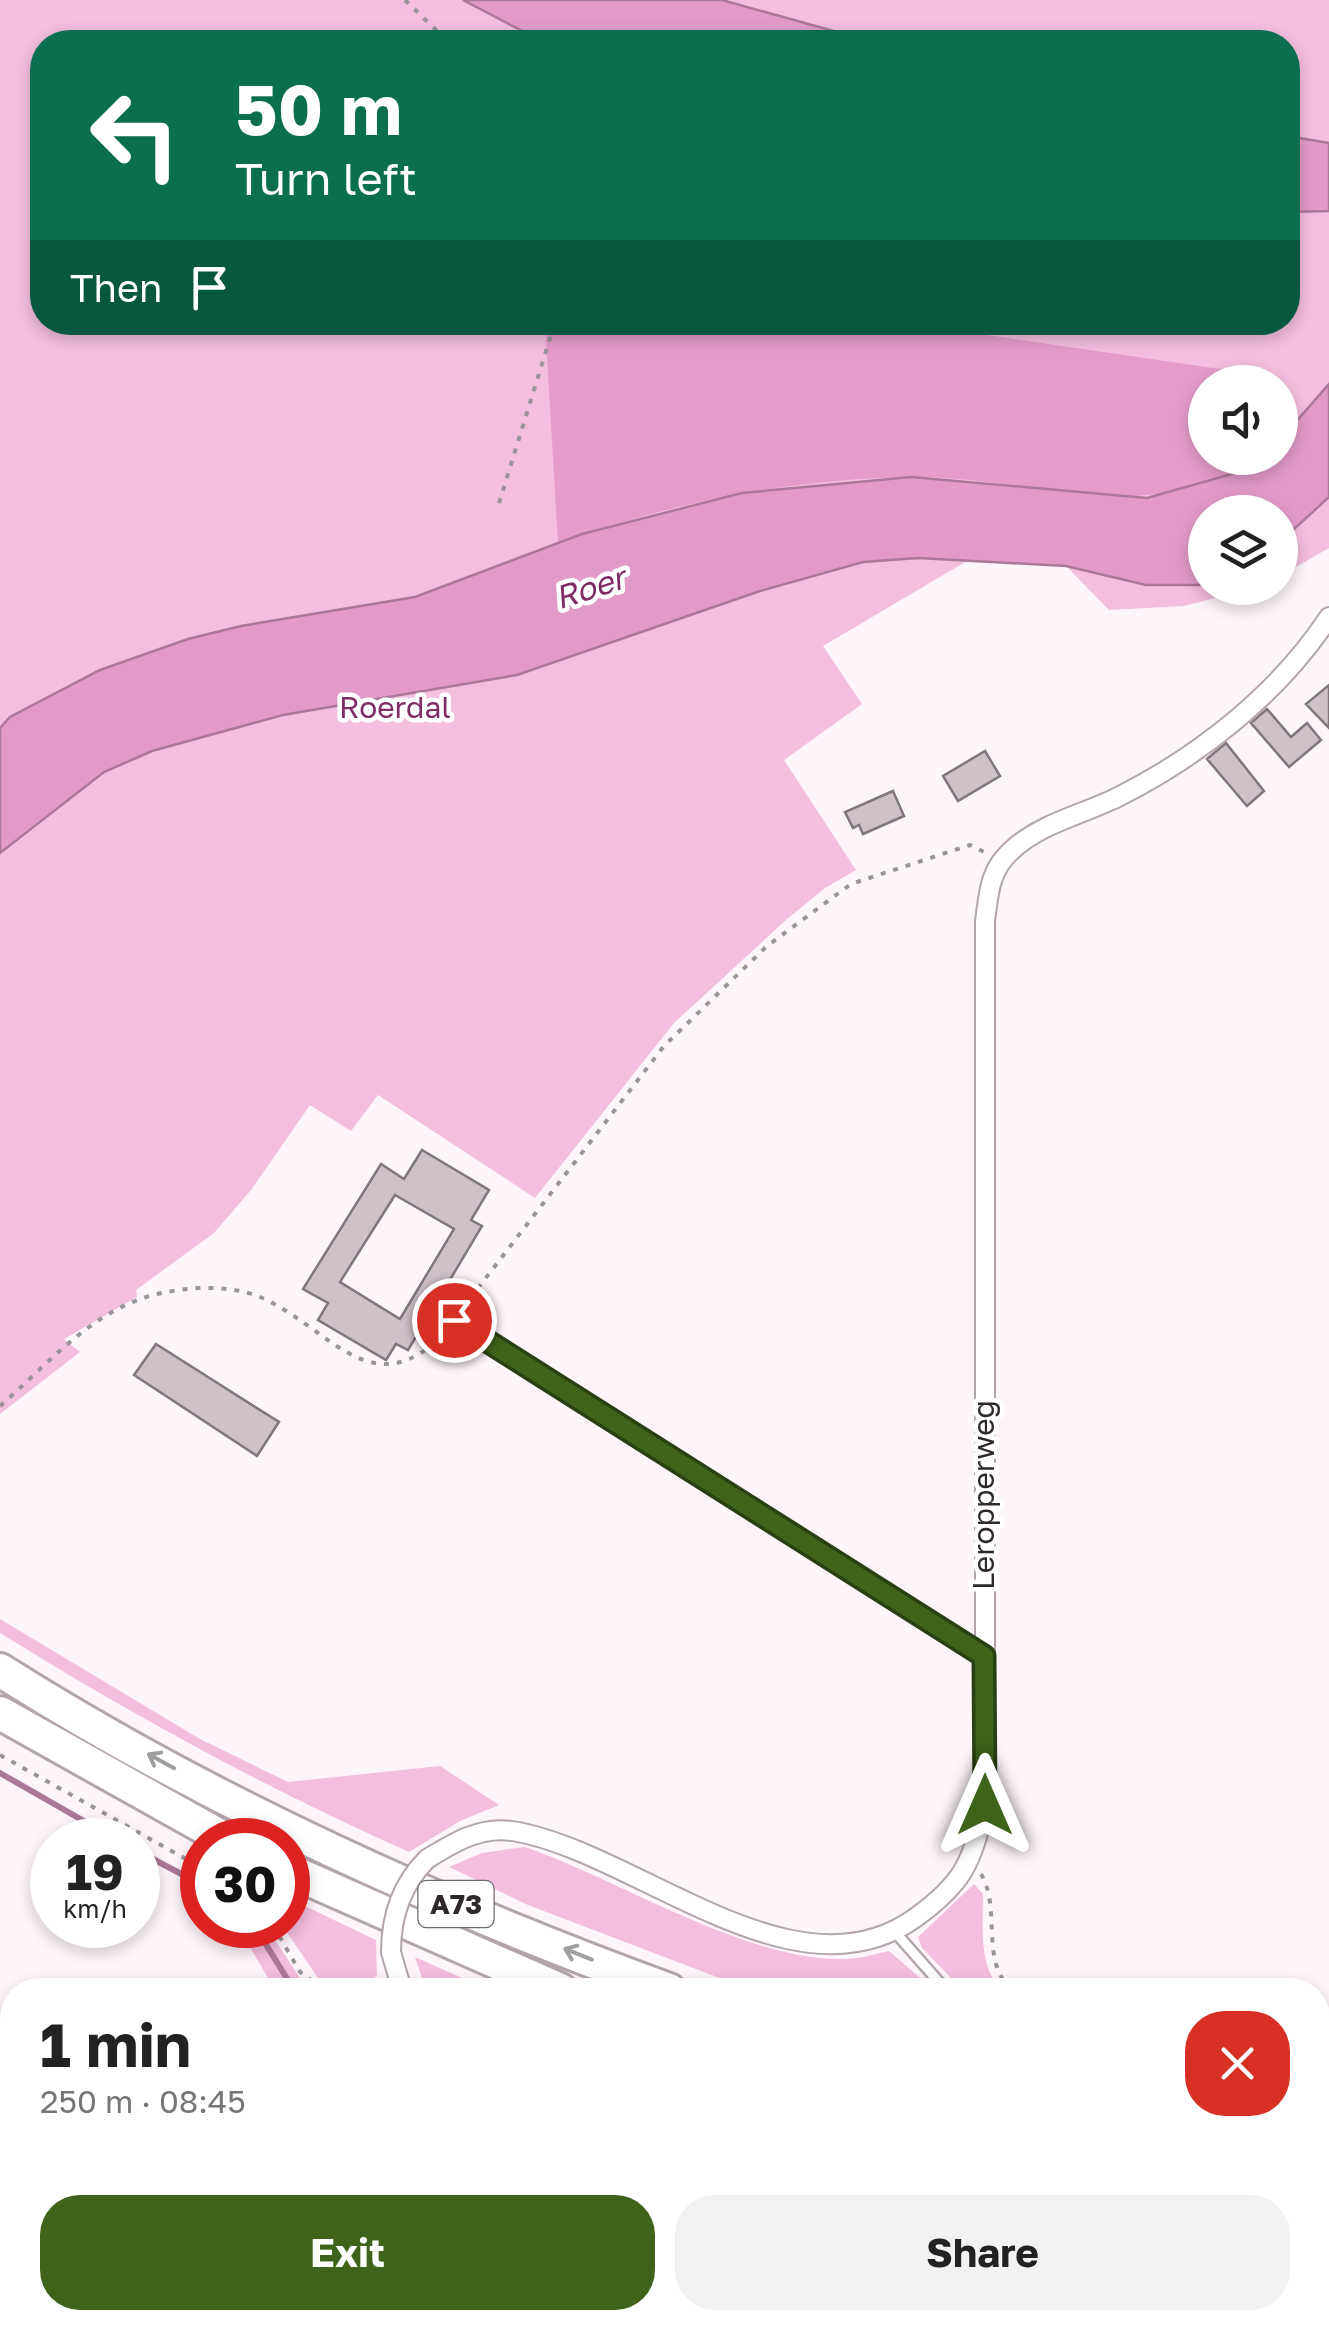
<!DOCTYPE html>
<html lang="en">
<head>
<meta charset="utf-8">
<style>
  :root { --surface:#fff; --page:#f2f2f2; --text:#222; --muted:#767676; --accent:#3f631b }
  body { margin:0; font-family:"Golos Text",sans-serif; background:var(--page); color:var(--text); height:100vh; display:flex; flex-direction:column; font-size:38px; white-space:nowrap }
  * { box-sizing:border-box; margin:0 }
  p { font-size:32px; color:var(--muted) }
  .icon { flex:none; width:55px; height:55px; fill:none; stroke:currentColor; stroke-width:2; stroke-linecap:round; stroke-linejoin:round }
  .map { position:relative; flex:1; overflow:hidden }
  .drawer { position:absolute; left:0px; top:1978px; width:1330px; height:352px; display:flex; flex-direction:column; background:var(--surface); border-radius:40px 40px 0 0; box-shadow:0 5px 15px #0003 }
  .drawer>* { flex:none }
  .guide { position:absolute; left:30px; top:30px; width:1270px; height:305px; border-radius:40px; box-shadow:0 5px 15px #0003; background:#0b6e4f; color:#fff; overflow:hidden }
  .buttons { position:absolute; left:1188px; top:365px; display:grid; gap:20px }
  .buttons a { display:grid; place-items:center; width:110px; height:110px; border-radius:50%; background:var(--surface); box-shadow:0 5px 15px #0003; font-size:50px }
  .speed { position:absolute; left:30px; top:1818px; display:flex; gap:20px; font-size:50px; font-weight:700; text-align:center }
  .speed>* { display:grid; place-content:center; width:130px; height:130px; border-radius:50%; background:var(--surface); box-shadow:0 5px 15px #0003; line-height:1 }
  .speed small { font-size:25px; font-weight:400 }
  .speed .limit { border:15px solid #d22; background:#fff; color:#111 }
  .pin { position:absolute; display:grid; place-items:center; width:85px; height:85px; color:#fff; margin:-42px; border:5px solid #fff; border-radius:50%; box-shadow:0 2px 10px #0007 }
  .me { position:absolute; width:110px; margin:-55px; rotate:0deg; stroke-linejoin:round; filter:drop-shadow(0 0 8px #0008) }
  .turn { display:flex; align-items:center; gap:35px; height:210px; padding:0 40px; font-size:45px }
  .turn .icon { width:130px; height:130px; stroke-width:2.5 }
  .turn b { display:block; font-size:70px; line-height:85px }
  .then { display:flex; align-items:center; height:95px; padding:0 40px; background:#0003; gap:20px; font-size:38px }
  .round { display:grid; place-items:center; flex:none; width:105px; height:105px; border-radius:40px; background:var(--page) }
  .summary { display:flex; align-items:center; justify-content:space-between; height:170px; padding:0 40px }
  h1 { font-size:60px; font-weight:700; line-height:75px }
  .cta { display:flex; gap:20px; margin-top:auto; padding:20px 40px }
  .cta a { flex:1; height:115px; border-radius:40px; background:var(--accent); color:#fff; font-size:40px; font-weight:700; line-height:115px; text-align:center }
  .cta a+a { background:var(--page); color:var(--text) }
  .map>svg:first-child { display:block }
</style>
</head>
<body>
<div class="map">
<svg width="1329" height="2329" viewBox="0 0 1329 2329">
  <rect width="100%" height="100%" fill="#fef5fa"/>
  <path fill="#f4bede" fill-rule="evenodd" d="M0,0h1329v548l-49,28v-64h-75v76h49l-70,18 -75,4 -43,-44 -99,-5 -144,85 39,58 -78,56 72,110 -31,18 -38,31 -113,104 -139,175 -157,-103 -27,36 -41,-26 -59,85 -37,43 -78,57 1,7 -73,42 16,13 -80,62zM42,42h1246v280h-1246zM1205,382h75v76h-75z
    M0,1619l200,120 88,43 152,-16 59,39 -39,16 -51,31c-142,-63 -277,-137 -409,-219z
    M525,1847c93,32 223,115 319,112 15,0 31,-5 45,-8l45,39h-183l-223,-85 -79,-38 33,-14z
    M974,1884l9,10c0,33 -5,70 18,96h-38l-41,-42 -4,-11z
    M288,1898l88,42 1,36 -27,12 -32,-10 -36,-53h6z
    M237,1925h28l43,65h-33z
    M415,1957l74,33h-63z
    M1318,2264l11,3v62h-405l4,-11h390z"/>
  <path fill="#e49dc9" d="M545,323h359l343,50 26,9h-68v76h53c-119,74 -222,17 -349,19 -118,2 -240,26 -351,66z"/>
  <path fill="#e29bc7" stroke="#ac7898" stroke-width="2.5" d="M463,0h259l151,42h-284l-61,-8z
    M1288,136l41,7v68l-41,1z
    M1329,384v113l-49,45v-30h-75v70l-6,3h-53l-80,-19 -148,-8 -55,4 -103,29 -243,84 -234,40 -131,36 -48,21 -104,81v-125l10,-11 90,-47 88,-31 53,-13 174,-29 167,-63 160,-41 169,-16 236,21 85,-24 26,-16h22v-18z"/>
  <g fill="none" stroke-linecap="round" stroke-linejoin="round">
    <path stroke="#ac7898" stroke-width="6" d="M0,1773l117,67
      M138,1851l64,34
      M254,1925l40,65"/>
  </g>
  <path fill="#d0c1c9" stroke="#82757c" stroke-width="2.5" fill-rule="evenodd" d="M1329,685v43l-23,-24z
    M1267,709l24,28 16,-14 14,17 -32,27 -38,-44z
    M1226,743l38,48 -17,15 -40,-47z
    M985,751l15,25 -42,25 -15,-25z
    M893,791l11,25 -41,18 -4,-9 -6,3 -8,-16z
    M422,1150l67,40 -18,30 11,6 -53,89 -21,35 -12,-6 -10,16 -68,-40 10,-17 -25,-14 78,-125 23,15zM395,1195l59,34 -54,90 -60,-37z
    M156,1344l123,78 -22,34 -123,-81z"/>
  <g fill="none" stroke-linecap="round" stroke-linejoin="round">
    <g stroke="#b4a5ad" stroke-width="14">
      <path id="service" d="M454,1320l530,336
        M895,1932l51,58
        M1318,2128l11,2"/>
    </g>
    <g stroke="#b4a5ad" stroke-width="22">
      <path id="minor" d="M427,1859c26,-16 53,-33 85,-28 122,19 282,174 403,87 49,-35 57,-56 70,-113v-884c4,-28 4,-50 26,-70 29,-28 74,-37 109,-55 81,-41 159,-103 209,-179
        M391,1952l11,38
        M908,2329l1,-11"/>
    </g>
    <g stroke="#b4a5ad" stroke-width="38">
      <path id="motorway" d="M0,1670c207,131 439,236 669,320
        M0,1713l227,127
        M288,1870l272,120
        M1318,2166l11,2
        M1318,2208l11,2"/>
    </g>
    <path stroke="#9a9397" stroke-width="4" stroke-dasharray="5 8" stroke-linecap="butt" d="M405,0l30,29 24,13
      M499,503l56,-181
      M462,1309l202,-263 103,-100 84,-62 119,-39 14,7
      M0,1406c46,-40 87,-90 146,-109 34,-10 80,-14 114,0 70,30 111,111 185,36
      M0,1755l202,113
      M981,1874c21,35 -2,87 31,116
      M273,1925l27,47 25,18
      M1318,2092l11,2"/>
    <use href="#service" stroke="#fff" stroke-width="9"/>
    <use href="#minor" stroke="#fff" stroke-width="18"/>
    <use href="#motorway" stroke="#fff" stroke-width="32"/>
    <g stroke="#b4a5ad" stroke-width="22" stroke-linecap="butt">
      <path id="minor-bridge" d="M391,1952c0,-35 11,-68 36,-93"/>
    </g>
    <use href="#minor-bridge" stroke="#fff" stroke-width="18"/>
  </g>
  <defs><path id="oneway-shaft" d="M-6 0H5M1.5-3L5.5 0L1.5 3" fill="none" stroke-width="1.6" stroke-linecap="round" stroke-linejoin="round" transform="scale(2.5)"/></defs>
  <g stroke="#a19ea0">
    <use href="#oneway-shaft" transform="translate(161 1761) rotate(-151)"/>
    <use href="#oneway-shaft" transform="translate(578 1954) rotate(-158)"/>
  </g>
  <g fill="none" stroke-linecap="round" stroke-linejoin="round">
    <g stroke="#294012" stroke-width="25">
      <path id="route" d="M454,1320l530,336 1,149"/>
    </g>
    <use href="#route" stroke="#3f631b" stroke-width="18"/>
  </g>
  <g text-anchor="middle" stroke-width="9" stroke-linejoin="round" paint-order="stroke">
    <rect fill="#fff" stroke="#6d686b" stroke-width="2.5" x="418.5" y="1881" width="75" height="46" rx="8"/>
    <g font-size="28" font-weight="bold" fill="#2e282c">
      <text x="456" y="1914">A73</text>
    </g>
    <g font-size="30" fill="#7f2d65" stroke="#fff">
      <text x="395" y="718">Roerdal</text>
    </g>
    <g font-size="30" fill="#2e282c" stroke="#fff">
      <text transform="translate(984 1495) rotate(-90)" y="10">Leropperweg</text>
    </g>
    <g font-size="32" font-style="italic" fill="#7f2d65" stroke="#fff">
      <text transform="translate(590 588) rotate(-18)" y="11">Roer</text>
    </g>
  </g>
</svg>
<div class="buttons">
<a><svg class="icon" aria-label="sound" viewBox="0 0 24 24"><path d="M4 9h4l5-4v14l-5-4H4zM17 9q2 3 0 6"/></svg></a>
<a><svg class="icon" aria-label="layers" viewBox="0 0 24 24"><path d="M12 4l9 5-9 5-9-5zM3 14l9 5 9-5"/></svg></a>
</div>
<div class="speed"><div>19<small>km/h</small></div><div class="limit">30</div></div>
<div class="pin" style="left:454px;top:1320px;background:#d93025"><svg class="icon" aria-label="arrive" viewBox="0 0 24 24"><path d="M6 21V4h12l-3 4 3 4H6"/></svg></div>
<svg class="me" style="left:985px;top:1805px" viewBox="-20 -20 40 40"><path d="M0-17L14 15 0 8-14 15z" fill="#3f631b" stroke="#fff" stroke-width="4"/></svg>
<div class="guide">
<div class="turn"><svg class="icon" aria-label="left" viewBox="0 0 24 24"><path d="M17 20v-9H6M10 6l-5 5 5 5"/></svg><div><b>50 m</b>Turn left</div></div>
<div class="then">Then<svg class="icon" aria-label="arrive" viewBox="0 0 24 24"><path d="M6 21V4h12l-3 4 3 4H6"/></svg></div>
</div>
<section class="drawer">
<div class="summary"><div><h1>1 min</h1><p>250 m · 08:45</p></div><a class="round" style="background:#d93025;color:#fff"><svg class="icon" aria-label="close" viewBox="0 0 24 24"><path d="M6 6l12 12M18 6L6 18"/></svg></a></div>
<div class="cta"><a>Exit</a><a>Share</a></div>
</section>
</div>
</body>
</html>
